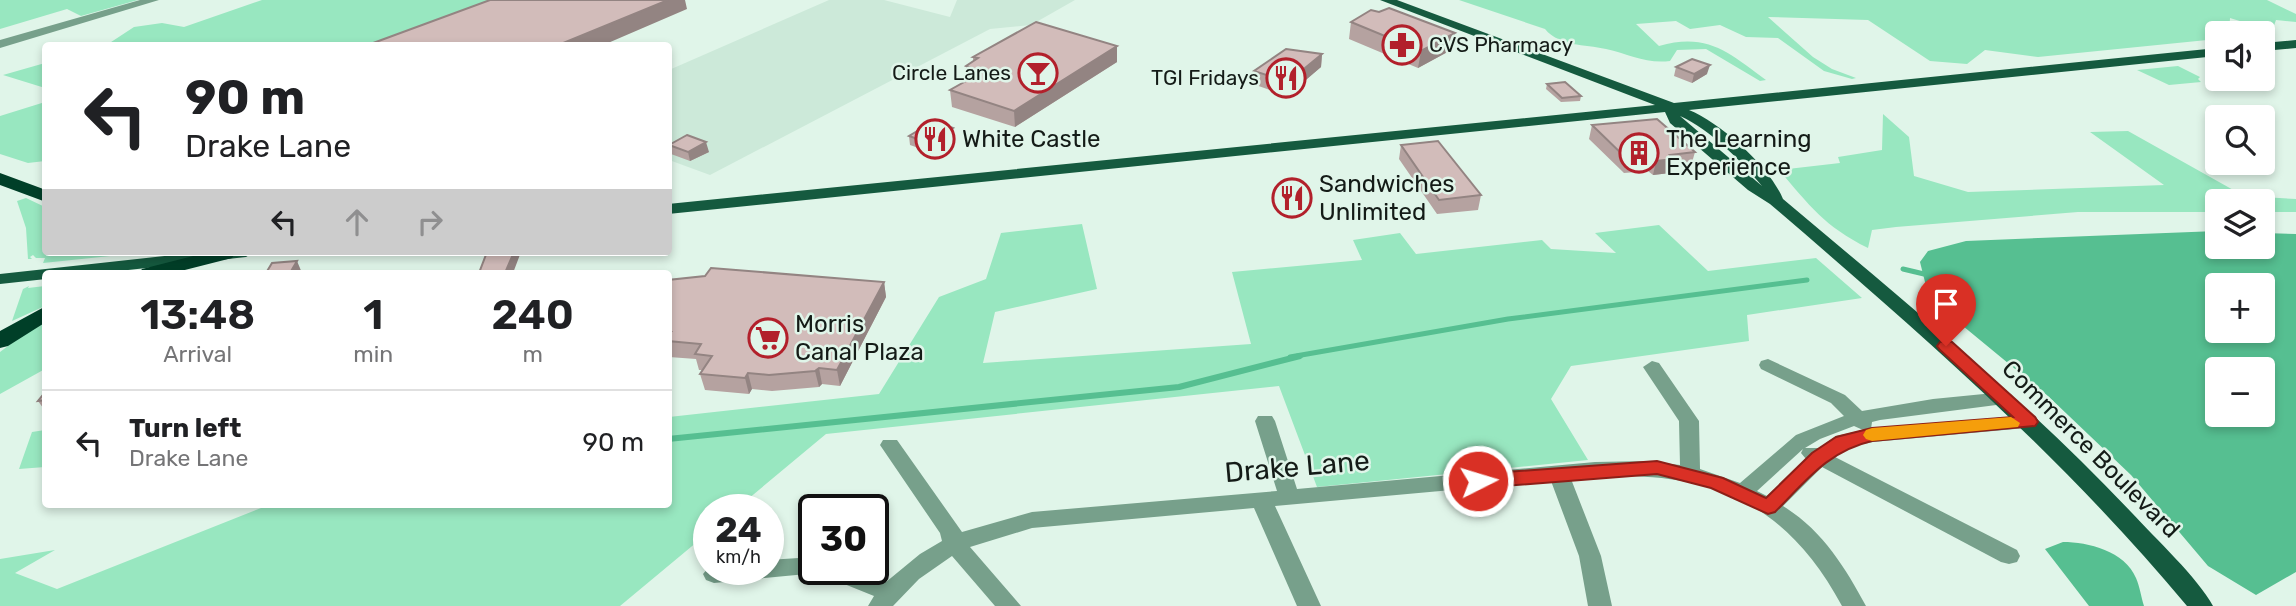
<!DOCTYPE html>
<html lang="en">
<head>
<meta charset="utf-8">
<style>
  :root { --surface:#fff; --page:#f6f6f6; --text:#202124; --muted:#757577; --line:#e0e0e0 }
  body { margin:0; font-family:Rubik,sans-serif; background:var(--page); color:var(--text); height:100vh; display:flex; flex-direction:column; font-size:26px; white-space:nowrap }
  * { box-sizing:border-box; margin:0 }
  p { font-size:23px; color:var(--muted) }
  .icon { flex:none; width:38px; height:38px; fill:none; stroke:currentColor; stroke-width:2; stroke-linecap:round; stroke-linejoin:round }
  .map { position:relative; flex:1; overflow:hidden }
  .drawer { position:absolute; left:42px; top:270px; width:630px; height:238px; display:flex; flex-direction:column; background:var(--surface); border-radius:7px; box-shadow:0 4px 10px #0003 }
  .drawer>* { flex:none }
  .hud { position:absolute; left:42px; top:42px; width:630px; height:214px; border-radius:7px; box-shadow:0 4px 10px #0003; background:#fff; color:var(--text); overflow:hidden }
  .buttons { position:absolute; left:2205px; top:21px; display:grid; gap:14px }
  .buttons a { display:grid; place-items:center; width:70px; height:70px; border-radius:7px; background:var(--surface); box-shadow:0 4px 10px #0003; font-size:35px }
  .speed { position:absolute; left:693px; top:494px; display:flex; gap:14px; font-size:35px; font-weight:700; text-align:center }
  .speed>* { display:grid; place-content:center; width:91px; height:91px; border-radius:50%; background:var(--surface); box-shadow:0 4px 10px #0003; line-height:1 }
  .speed small { font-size:18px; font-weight:400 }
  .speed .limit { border:4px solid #111; border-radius:10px; background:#fff; color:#111 }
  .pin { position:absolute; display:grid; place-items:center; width:60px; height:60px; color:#fff; margin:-72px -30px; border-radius:50% 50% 50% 0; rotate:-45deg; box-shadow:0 0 7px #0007 }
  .pin .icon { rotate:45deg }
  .me { position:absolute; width:77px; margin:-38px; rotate:85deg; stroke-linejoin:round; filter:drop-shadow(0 0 5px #0008) }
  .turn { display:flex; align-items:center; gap:24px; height:147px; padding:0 28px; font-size:32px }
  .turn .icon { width:91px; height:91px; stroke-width:2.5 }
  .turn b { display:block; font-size:49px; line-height:60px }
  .lanes { display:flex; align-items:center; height:66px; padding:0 28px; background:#0003; justify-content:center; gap:35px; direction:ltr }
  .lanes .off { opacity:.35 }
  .eta { display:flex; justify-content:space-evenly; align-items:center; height:119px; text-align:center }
  .eta b { font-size:42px; font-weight:600; line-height:49px }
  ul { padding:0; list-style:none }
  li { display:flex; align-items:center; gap:21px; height:105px; padding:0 28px; border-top:2px solid var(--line) }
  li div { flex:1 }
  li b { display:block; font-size:26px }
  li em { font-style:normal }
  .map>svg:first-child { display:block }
</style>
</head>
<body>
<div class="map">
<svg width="2296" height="606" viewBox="0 0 2296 606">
  <rect width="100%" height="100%" fill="#e0f5e9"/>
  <path fill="#cce9d9" d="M829,0h55l66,17 7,-17h118l-44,25 -41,4 -280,146 -41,-15v-90z"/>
  <path fill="#98e7c0" d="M0,0h138l-57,16 -14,-7 -67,20z
    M262,0h266l-119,45 -304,1 29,-19 28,-4 22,4z
    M1459,0h808l29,14v8l-20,-2 -4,11 -42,-13 -1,15h-12v6l-179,18 -53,-7 -18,14 -37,-3 -62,-41 -100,-3 45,40 19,12 24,9 -4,1 -28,-8 -46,-33 -32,-1 -26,-12 -30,4 -14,-8 -40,3 23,22c49,-14 70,7 107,34l-6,1 -54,-32 -29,1 -7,11c-24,3 -41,-7 -64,-12 -22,-5 -46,-2 -61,-20z
    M45,63v25l-42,-13z
    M2178,66l22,11 -2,2 3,3 -32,3 -32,-15z
    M45,102v59l-17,2 -28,-9v-38z
    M1883,114l26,23 5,39 54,16 196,-7 -74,-53 38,-1 116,65 52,3v13h-33v-11h-46v11h-139l-182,15 -24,3 -4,18c-44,-22 -58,-42 -89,-78l61,-7 -2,-6 44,-7z
    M26,198l19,9 1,45h103l-106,11 2,-5h-9l-3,-3 -3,2 2,2h-4l-2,-31 -9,-27z
    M1082,224l15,65 -102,23 -12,51 268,-19 -19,-72 130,-12 -9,-20 47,-7 16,21 126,-14 9,9 65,4 -21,-20 64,-8 49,46 108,-13 46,40 -115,17 2,26 -178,25 -20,33 37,61 -271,27 -38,-101 -453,48 -90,75h-27v23l-89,74h-620v-47l55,-9 -40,23 42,16 204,-81 2,-4h405l1,-87 210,-23 60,-97 47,-18 15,-46z
    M29,286l-1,2 17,-2v20l-33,15 11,-32z
    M45,318v51l-45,25v-42z
    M45,430v37l-26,2 13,-37z"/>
  <path fill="#56bf91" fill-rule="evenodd" d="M2217,231v16h46v-14l33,1v338l-40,23 -48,-29 -77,-91 -83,-79 -119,-98 -9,-36 8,-11 38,-10zM2217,285h46v46h-46zM2217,369h46v46h-46z
    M2063,542c25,0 62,9 73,36 4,9 5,19 8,28h-55l-44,-57z"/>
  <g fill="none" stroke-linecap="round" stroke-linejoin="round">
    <path stroke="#56bf91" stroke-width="5" d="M1903,269l21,5
      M1290,357l218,-38 299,-39"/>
    <path stroke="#56bf91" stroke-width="6" d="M668,439l511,-52 121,-31"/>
    <path fill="#77a08b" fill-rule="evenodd" d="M140,0h19l-159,48v-8z
      M1768,359l77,36 17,16 71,-12 71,-7 7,2 3,4 -3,4 -7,2 -124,16 -8,2 -1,7 158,-14 7,2 3,5 -3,5 -163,15 -24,5 -14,10 182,93 3,6 -3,6 -8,2 -8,-2 -179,-95 -39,39c39,24 62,61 83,100h-24c-62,-115 -147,-139 -271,-127l30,77 11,50h-24l-9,-50 -28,-75 -276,25 46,100h-24l-43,-98 -222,20 -62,19 51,59h-26l-43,-50 -33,23 -26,27h-25l6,-10 -57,-23 -103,10 -8,-3 -3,-6 6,-7 59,2v-9l46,-3v12h36l36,13 34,-28 22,-13 -2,-8 -60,-88 3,-5h14l65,92 70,-20 245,-21 -22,-70 3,-5h14l3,5 22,68 298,-27 51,-1 34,4 -1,-44 -36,-54 9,-6 7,2 40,58 1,48 40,14 56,-48 48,-19 -13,-13 -70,-34 -2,-4 2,-4zM1854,426l9,4 -27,6 -17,12h-14l15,-9zM1803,449l-2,4 5,6 -39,37 -10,-5z"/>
    <path fill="#155a3f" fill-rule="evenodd" d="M1380,0h17l277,103 543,-55v8l-528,54c32,13 81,57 94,89 120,101 241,200 349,314 23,25 66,65 81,93h-26c-124,-149 -269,-275 -417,-402l-22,-14 -78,-67 -5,-11 -997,102v-10l987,-99zM1680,116c31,14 60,44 82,70z
      M2296,40v8l-33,3v-8z
      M201,252h53l-8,5 -145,16h-55v6l-46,5v-10z"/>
    <path fill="#003f28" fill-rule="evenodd" d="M0,173l46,17v12l-46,-17z
      M209,252l26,2 -3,4 -59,15h-34l3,-4z
      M46,306v16l-38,24 -8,2v-17z"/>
  </g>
  <path fill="#b5a2a0" d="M1351,22l104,11 -2,16 -35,19 -69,-29z
    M1322,54l-1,13 -34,29 -34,-12 1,-13z
    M973,57l144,5 -102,65 -63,-20 -2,-17 17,-10 -1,-14 7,-5z
    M1676,67l31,7 -15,9 -18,-7z
    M1547,84l34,12 -1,5 -19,1 -15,-13z
    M1592,125l103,27 -4,14 -19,2 -2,5 -17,2 -5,-4 -24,2 -35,-34z
    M953,128l1,10 -24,14 -20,-7 -1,-9z
    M669,145l40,7 -19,9 -19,-7z
    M1401,145l80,50 -3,15 -41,4 -38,-55z
    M705,276l179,6 2,15 -46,89 -18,-2 -3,3 -47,4 -20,-2 -3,5 -44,-4 -5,-16 2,-4h-3l-3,-11 -27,-2 -1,-77z
    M46,391v21l-8,-11z"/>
  <path fill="#938482" d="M668,0h17l2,9 -86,37h-45z
    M1455,33l-2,16 -35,19 3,-17z
    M1117,46v16l-102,65 -1,-16z
    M1322,54l-1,13 -34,29 1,-14z
    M1710,65l-3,9 -15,9 2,-9z
    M953,128l1,10 -24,14 -1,-9z
    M706,142l3,10 -19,9 -2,-9z
    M1674,159l-4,14 -17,2 3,-14z
    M514,252h7l-8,21h-8z
    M297,261l5,12h-12z
    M884,282l2,15 -46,89 -3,-16z
    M819,368l3,16 -3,3 -4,-16z
    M748,373l4,16 -3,5 -4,-16z"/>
  <path fill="#d2bcba" stroke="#938482" stroke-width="2" d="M490,0h178l-112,46h-191z
    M1389,8l66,25 -34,18 -70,-29 20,-12 8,2z
    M1036,22l81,24 -103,65 -64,-21 32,-18 -16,-6 12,-8 -5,-1z
    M1286,49l36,5 -34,28 -34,-11z
    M1692,59l18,6 -16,9 -18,-7z
    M1565,82l16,14 -19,2 -15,-14z
    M1657,119l38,33 -25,3 4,4 -18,2 -4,-4 -25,2 -35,-34z
    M934,121l19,7 -24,15 -20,-7z
    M687,135l19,7 -18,10 -19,-7z
    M1438,141l43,54 -42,5 -38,-55z
    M487,252h27l-9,21h-26z
    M297,261l-7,12h-24l6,-10z
    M711,268l173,14 -47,88 -18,-2 -4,3 -46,4 -21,-2 -3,5 -45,-4 12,-18 -17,-2 6,-10 -33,-3v-5l3,-4h-3v-52l37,-4z
    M46,391v9l-8,1z"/>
  <path fill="#d93025" stroke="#8d1f18" stroke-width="2" d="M1946,341l6,1 83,75 3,5 -3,4 -163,15c-44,10 -66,40 -97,71l-7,2 -57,-26 -54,-14 -179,14 -6,-2 -3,-5 3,-5 6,-2 179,-13 66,17 43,20 46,-45 24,-16 36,-9 141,-11 -73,-67 -3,-4 3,-4z"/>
  <path fill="#f59e0b" d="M2011,417l9,6 -2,4 -146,14 -6,-2 -3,-4 3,-5 6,-2z"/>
  <defs>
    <g id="pharmacy-ring" transform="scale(2.0125)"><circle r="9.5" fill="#e0f5e9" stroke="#b2202b" stroke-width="1.5"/><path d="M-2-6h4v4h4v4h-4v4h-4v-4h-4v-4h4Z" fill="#b2202b"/></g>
    <g id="bar-ring" transform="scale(2.0125)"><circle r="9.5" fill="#e0f5e9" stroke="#b2202b" stroke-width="1.5"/><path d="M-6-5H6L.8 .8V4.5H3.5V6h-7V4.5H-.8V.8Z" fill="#b2202b"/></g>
    <g id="restaurant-ring" transform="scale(2.0125)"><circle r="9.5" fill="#e0f5e9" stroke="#b2202b" stroke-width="1.5"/><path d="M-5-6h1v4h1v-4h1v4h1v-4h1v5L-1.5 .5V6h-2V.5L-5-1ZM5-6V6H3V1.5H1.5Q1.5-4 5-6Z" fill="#b2202b"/></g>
    <g id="building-ring" transform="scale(2.0125)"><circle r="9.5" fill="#e0f5e9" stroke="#b2202b" stroke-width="1.5"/><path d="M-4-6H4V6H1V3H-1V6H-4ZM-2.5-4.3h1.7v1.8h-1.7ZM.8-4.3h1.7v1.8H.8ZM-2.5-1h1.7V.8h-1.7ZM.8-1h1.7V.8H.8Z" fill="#b2202b"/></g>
    <g id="supermarket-ring" transform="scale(2.0125)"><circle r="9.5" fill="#e0f5e9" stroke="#b2202b" stroke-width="1.5"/><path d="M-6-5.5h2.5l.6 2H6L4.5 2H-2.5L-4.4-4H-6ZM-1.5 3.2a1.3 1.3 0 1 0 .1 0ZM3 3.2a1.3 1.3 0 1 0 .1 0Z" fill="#b2202b"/></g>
  </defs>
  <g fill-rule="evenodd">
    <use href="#pharmacy-ring" x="1402" y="45"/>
    <use href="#bar-ring" x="1038" y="73"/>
    <use href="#restaurant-ring" x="1286" y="78"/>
    <use href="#restaurant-ring" x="935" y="139"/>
    <use href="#building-ring" x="1639" y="153"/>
    <use href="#restaurant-ring" x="1292" y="198"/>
    <use href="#supermarket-ring" x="768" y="338"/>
  </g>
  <g text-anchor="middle" stroke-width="5" stroke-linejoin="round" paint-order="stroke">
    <g font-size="21" fill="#141b17" stroke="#e0f5e9" text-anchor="end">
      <text x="1429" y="52" text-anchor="start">CVS Pharmacy</text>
      <text x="1011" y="80">Circle Lanes</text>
      <text x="1259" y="85">TGI Fridays</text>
    </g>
    <g font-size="24" fill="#141b17" stroke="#e0f5e9" text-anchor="start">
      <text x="962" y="147">White Castle</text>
      <text x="1666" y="147">The Learning<tspan x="1666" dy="28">Experience</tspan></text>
      <text x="1319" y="192">Sandwiches<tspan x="1319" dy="28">Unlimited</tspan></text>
      <text x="795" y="332">Morris<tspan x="795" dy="28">Canal Plaza</tspan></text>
    </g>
    <g font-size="24" fill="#141b17" stroke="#e0f5e9">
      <text transform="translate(2091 449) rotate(45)" y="8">Commerce Boulevard</text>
    </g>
    <g font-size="28" fill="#141b17" stroke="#e0f5e9">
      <text transform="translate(1297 466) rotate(-5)" y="10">Drake Lane</text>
    </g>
  </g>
</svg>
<div class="buttons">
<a><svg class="icon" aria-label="sound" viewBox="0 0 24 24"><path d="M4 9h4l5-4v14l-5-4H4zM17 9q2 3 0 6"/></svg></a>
<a><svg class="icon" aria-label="search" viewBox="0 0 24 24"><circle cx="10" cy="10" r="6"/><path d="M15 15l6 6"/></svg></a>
<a><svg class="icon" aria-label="layers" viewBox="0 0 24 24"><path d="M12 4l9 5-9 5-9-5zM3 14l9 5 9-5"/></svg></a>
<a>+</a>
<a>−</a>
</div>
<div class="speed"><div>24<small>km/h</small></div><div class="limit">30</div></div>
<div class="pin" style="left:1946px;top:346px;background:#d93025"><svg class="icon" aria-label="arrive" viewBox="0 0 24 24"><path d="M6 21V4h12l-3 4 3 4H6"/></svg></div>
<svg class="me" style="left:1478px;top:481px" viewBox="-20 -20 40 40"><circle r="17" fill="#d93025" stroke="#fff" stroke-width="3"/><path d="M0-11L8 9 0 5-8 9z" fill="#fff"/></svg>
<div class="hud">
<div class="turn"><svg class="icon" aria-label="left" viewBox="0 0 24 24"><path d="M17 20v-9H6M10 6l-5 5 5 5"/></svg><div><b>90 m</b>Drake Lane</div></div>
<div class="lanes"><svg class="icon" aria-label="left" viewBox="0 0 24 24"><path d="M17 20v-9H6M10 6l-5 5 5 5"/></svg><svg class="icon off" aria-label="ahead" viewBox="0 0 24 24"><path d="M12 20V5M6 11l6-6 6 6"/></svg><svg class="icon off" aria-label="right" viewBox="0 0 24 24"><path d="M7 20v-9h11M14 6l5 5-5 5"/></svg></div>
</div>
<section class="drawer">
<div class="eta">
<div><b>13:48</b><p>Arrival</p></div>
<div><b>1</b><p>min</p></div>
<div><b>240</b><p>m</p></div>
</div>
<ul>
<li><svg class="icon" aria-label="left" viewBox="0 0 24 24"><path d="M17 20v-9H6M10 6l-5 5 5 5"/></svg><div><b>Turn left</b><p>Drake Lane</p></div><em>90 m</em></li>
</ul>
</section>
</div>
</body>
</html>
